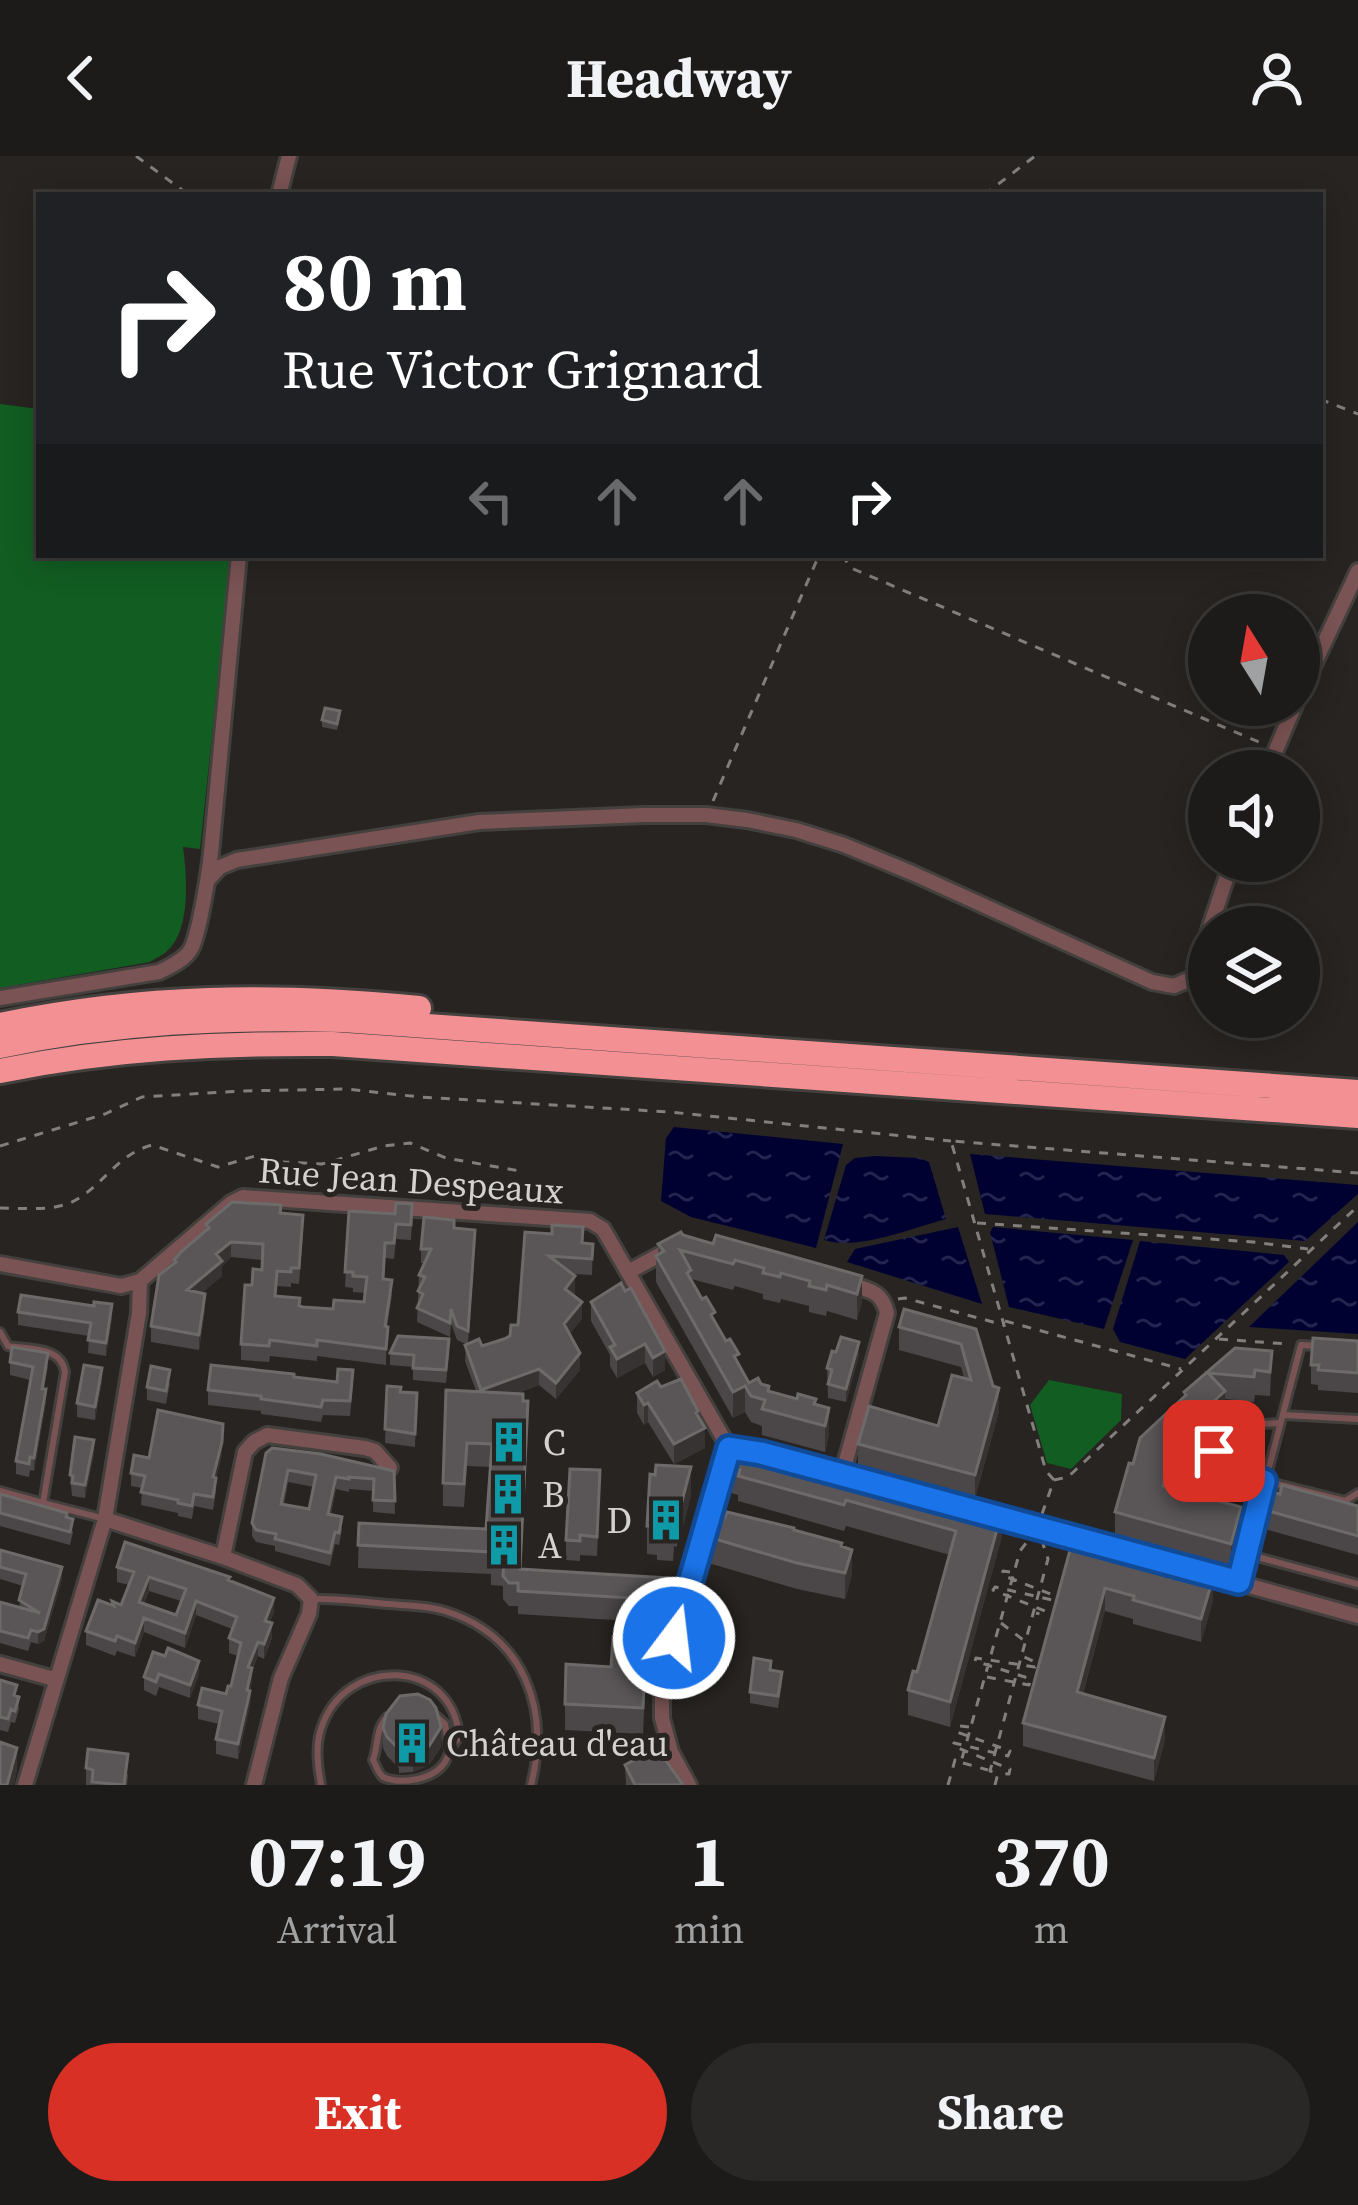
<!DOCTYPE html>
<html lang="en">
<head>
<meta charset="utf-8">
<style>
  :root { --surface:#1d1b19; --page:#2a2826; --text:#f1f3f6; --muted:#a0a1a2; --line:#3b3938; --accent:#d93025 }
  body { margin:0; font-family:"Source Serif 4",serif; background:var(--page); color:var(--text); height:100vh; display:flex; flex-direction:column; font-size:45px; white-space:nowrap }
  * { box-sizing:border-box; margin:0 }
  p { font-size:39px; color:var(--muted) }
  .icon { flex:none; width:66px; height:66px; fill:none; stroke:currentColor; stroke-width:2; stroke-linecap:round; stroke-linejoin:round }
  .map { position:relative; height:1629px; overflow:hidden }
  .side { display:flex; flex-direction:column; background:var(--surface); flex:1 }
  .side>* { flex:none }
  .guide { position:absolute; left:36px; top:36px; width:1287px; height:366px; border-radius:0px; box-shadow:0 6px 30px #0003,0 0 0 3px var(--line); background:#202124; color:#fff; overflow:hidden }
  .needle { width:78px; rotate:349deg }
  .buttons { position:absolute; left:1188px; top:438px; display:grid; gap:24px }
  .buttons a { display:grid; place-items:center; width:132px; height:132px; border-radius:50%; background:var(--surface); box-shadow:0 6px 30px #0003,0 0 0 3px var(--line); font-size:60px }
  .pin { position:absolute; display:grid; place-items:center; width:102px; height:102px; color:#fff; margin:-51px; border-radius:24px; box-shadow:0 6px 18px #0006 }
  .me { position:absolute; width:132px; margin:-66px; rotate:15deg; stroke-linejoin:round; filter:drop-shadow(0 0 9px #0008) }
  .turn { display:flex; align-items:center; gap:42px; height:252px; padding:0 48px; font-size:54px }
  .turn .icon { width:156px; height:156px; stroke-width:2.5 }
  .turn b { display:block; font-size:84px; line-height:102px }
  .lanes { display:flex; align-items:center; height:114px; padding:0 48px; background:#0003; justify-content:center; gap:60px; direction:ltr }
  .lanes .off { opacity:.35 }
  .eta { display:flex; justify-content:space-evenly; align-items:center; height:204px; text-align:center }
  .eta b { font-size:72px; font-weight:700; line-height:84px }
  .cta { display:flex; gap:24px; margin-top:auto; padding:24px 48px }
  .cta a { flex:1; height:138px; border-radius:72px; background:var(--accent); color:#fff; font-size:48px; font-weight:700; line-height:138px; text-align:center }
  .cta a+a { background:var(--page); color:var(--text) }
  header { display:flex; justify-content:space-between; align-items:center; height:156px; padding:0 48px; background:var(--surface); font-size:54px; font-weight:700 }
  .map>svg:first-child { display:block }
</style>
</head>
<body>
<header><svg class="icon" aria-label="back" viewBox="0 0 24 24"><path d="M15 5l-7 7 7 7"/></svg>Headway<svg class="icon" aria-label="person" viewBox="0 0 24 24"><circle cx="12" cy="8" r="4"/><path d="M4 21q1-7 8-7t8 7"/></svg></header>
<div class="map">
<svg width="1358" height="1629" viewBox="0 0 1358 1629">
  <defs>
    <pattern id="water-ripples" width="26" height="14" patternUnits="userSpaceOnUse" patternTransform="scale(3)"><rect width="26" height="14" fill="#000131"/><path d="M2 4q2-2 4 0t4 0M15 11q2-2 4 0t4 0" fill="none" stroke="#24254e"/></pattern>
  </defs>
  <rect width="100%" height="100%" fill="#272421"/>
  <path fill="#125d22" d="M0,248l39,5v146h192l-31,294 -17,-2c4,28 8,84 -16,104 -5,5 -11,7 -17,11l-150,26z
    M1049,1224l73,14 -1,26 -50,49 -24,-6 -17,-58z"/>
  <path fill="url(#water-ripples)" d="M674,971l169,17 -27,104 -125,-31 -30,-16 5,-63z
    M970,998l388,31v9l-53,47 -320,-27z
    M875,1000l44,2 10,4 17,57c-34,9 -88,32 -122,21l22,-75 9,-7z
    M1358,1066v112l-109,-7z
    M958,1071l24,77 -135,-42 8,-13z
    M993,1071l140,13 -29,89 -95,-22 -19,-75z
    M1140,1085l144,14 5,7 -104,97 -65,-17 -7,-13z"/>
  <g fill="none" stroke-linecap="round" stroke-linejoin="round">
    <g stroke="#43403d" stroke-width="12">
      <path id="lane" d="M0,1176l8,14c23,4 53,0 57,26l-22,131 62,16
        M1284,1259l74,4
        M1280,1267l-38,2 -28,26 5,14 46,16 80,20 13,-8
        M0,1335l43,12
        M1246,1398l112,30
        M1239,1426l62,-237 17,1
        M314,1443c25,-1 50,3 75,5 19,2 37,1 56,7 80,25 105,98 86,174
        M435,1559l10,9 4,25
        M321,1629c-3,-18 -6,-38 0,-56 23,-74 132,-72 138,8 -8,9 -9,16 -14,25 -11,18 -45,23 -62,15 -5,-4 -7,-12 -10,-17 6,-16 2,-30 14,-43"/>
    </g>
    <g stroke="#43403d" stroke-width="20">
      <path id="street" d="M279,39l10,-39
        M1299,540l59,-125
        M1267,615l28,-66
        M208,724l12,-13 17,-7 242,-38 165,-7h62l41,5 49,10 48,15 68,28 240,109 22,4 21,-9 14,-46
        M1210,771l22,-66
        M0,842l159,-26c10,-5 26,-12 32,-23 8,-14 18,-77 20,-96l28,-298
        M0,1108l121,22 19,-5 91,-78 12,-6 334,23 13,1 13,8 126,219 -37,125 -30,116v29l9,34 18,33
        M630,1115l37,-20
        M842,1319l45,-162c-5,-22 -18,-23 -38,-29
        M987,1357l371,103
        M105,1363l118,38 74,28 14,14 -2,15 -28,64 -27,107
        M223,1401l22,-105 9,-10 13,-7 98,13 10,3 15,17
        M0,1508l54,15
        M25,1629l80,-266 34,-206 1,-32"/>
    </g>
    <g stroke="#43403d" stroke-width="30">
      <path id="highway" d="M0,869c144,-30 273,-31 419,-17
        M0,890c114,-24 227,-29 343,-26l1015,72
        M0,915c111,-23 220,-28 333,-27l1025,72"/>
    </g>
    <path stroke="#827f7d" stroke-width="3" stroke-dasharray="9 9" stroke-linecap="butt" d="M136,0l53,39
      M984,39l51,-39
      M1320,243l38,15
      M842,399l9,13 410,175
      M713,645l106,-246
      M0,990l105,-32 37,-17 99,-6 105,-2 74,8 250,15 281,29
      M0,1052c21,0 47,3 67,-4 33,-12 47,-49 85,-59l66,22 37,-11 29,6 38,2 62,-18 26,-3 36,15 74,13
      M977,1067l276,19 55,7
      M898,1143l7,-1 99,27
      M1005,1165l176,48
      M1219,1183l68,5
      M1054,1324l-8,-9 -95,-330 407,32
      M1042,1358l12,-34 14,-3 290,-271
      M1010,1416l-7,-1 -1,4 51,20 -1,5 -57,-13 -2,3 52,21 -1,4 -8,-2
      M1001,1467l25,19
      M987,1521l42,8 2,-6 -56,-18 1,-3 59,9 2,-4 -15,-7
      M969,1571l-10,-1 -2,6 53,19 -2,5 -54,-13 -1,3 57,23 -1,5 -11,-1
      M963,1607l25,7
      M948,1629l7,-25 6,2 59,-211 6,-8
      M995,1629l3,-12 -8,-2 58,-212 -5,-15"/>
    <use href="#lane" stroke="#7a5354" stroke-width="6"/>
    <use href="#street" stroke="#7a5354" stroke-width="14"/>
    <use href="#highway" stroke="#f29094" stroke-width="24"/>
  </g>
  <path fill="#4b4748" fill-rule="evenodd" d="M340,562l-3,12 -15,-3v-7z
    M349,1055l63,9 -1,20 -15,-1 -2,20 -9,-1 -1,21 8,16 -5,32 -1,38 -69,-9v5l-47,-5 -1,6 -28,-2v-16l11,-59 10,-15v-10l-31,-3 -9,9v10l-20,17 3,16 -6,41 -48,-8v-16l23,-66 32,-30v-6l74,-11 23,18 -4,53 -8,-1v4l-14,-1 -1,10 27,11 30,2 31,-7 1,-9 -12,-1v-4l-8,-1z
    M454,1072l21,17 -7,98 14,3 22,-7 14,-14 7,-93 68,12 -1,31 -20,-1 3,19 -2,2 9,24 -13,15 11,36 -24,29 -17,-14 -24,9 8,7 5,23 -7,145 147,32 -6,22 -144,-9v-8h-9l-6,-7v-13l-12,-1v-11l-133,-6 1,-45 127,6 5,-62 -24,-1 -3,41 -21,-1v-23l33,-92 -11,-30 1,-17 -9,-4 -6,-17 -1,14 -33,-15 2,-47 6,-12h-4v-14z
    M683,1079l179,41v26l-5,18 -30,-9 -1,5 -17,-4v-6l-28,-7 -1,4 -17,-4v-5l-28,-8 -2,4 -42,-11 58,104 12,1 8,7 47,13 13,30 -4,18 -63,-17v-9l-11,-4 -6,-10 -12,6 -77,-136v-26l2,-2v-10z
    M621,1127l44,87 -12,7 -8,-14 -28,15 -7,-12v-11l-19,-34v-19z
    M18,1156l94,6 -6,38 -18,-3 1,-17 -71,-11z
    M899,1171l77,2 23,82 -24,87 -117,-31v-23l80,-18 26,-48 -3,-11 -62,-17z
    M1358,1185v52l-40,-3v-5l-7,-1v-19z
    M1235,1192l37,3 -2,45 -15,-1 -1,7 -29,-3v16l-15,14v16l-39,37 -2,6 72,44 -10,37 -116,-32v-25l18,-48 51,-67v-5z
    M449,1196l-3,31 -33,-3v-13l-23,-2v-12z
    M859,1199l-13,47 -18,-4 -1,-30z
    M10,1206l38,4 -4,23 2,13 -12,69 -4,-1 -1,7 -13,-3v-13l14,-81 -20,-5z
    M294,1221l59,8 -3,31 -27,-1 -2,7 -60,-8v-3l-53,-6v-15z
    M102,1225l-7,39 -18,-3v-14z
    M170,1227l-4,21 -19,-4v-13z
    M387,1230l13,6 17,1 -2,54 -30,-4z
    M661,1231l37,31 7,30 -31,16 -26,-42 -4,3 -7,-12v-20z
    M94,1297l-9,45 -13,-2 -2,-21z
    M266,1297l128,18 1,43 -22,-2v-21l-24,-2v3l-13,-3 -5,25 11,15 -3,16 -4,-1 -5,22 -55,-15v-5l-19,-4 -4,-6v-13zM288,1326l26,5 -5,22 -25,-5z
    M222,1298l-6,24v13l-3,19 -19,-4 -2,13 -14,-3v-3l-37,-8 1,-17 -11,-2v-13l18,-15z
    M728,1311l274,69 -52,191 -42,-12v-25l9,-18 33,-117 -104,-29 -2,5 -106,-30v-6l-10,-3z
    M600,1334l-3,66 -17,-1v6l-14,-1v-20z
    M0,1338l67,23 6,15 -3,13 -70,-19z
    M691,1339l-10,39h-3l-1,13 -3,-1 -1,15 -16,-1v-5l-10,-1v-28z
    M1358,1350v49l-93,-26v-19z
    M794,1374l48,17 10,28 -7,24 -48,-10 -89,-26v-26z
    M0,1394l62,29 -18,62 -6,3 -7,-2 -3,9 -28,-8v-41l19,6 4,-22 -23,-7z
    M1116,1399l97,46 -12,41 -68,-18v-5l-28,-8 -22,83 82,46 -11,41 -131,-35v-23z
    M117,1411l113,14 44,31 -4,10 2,16 -8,21 -6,-3 -6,14 -2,35 -12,54 -22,-5v-15l3,-15 -21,-5v-14l28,-11 5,-8 7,-30 -9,-3v-15l3,-9 -36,-14 -11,33 -41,-16 -9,25 -18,-6 -2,5 -29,-11v-14l26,-25v-5l9,4 8,-20 -12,-3zM149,1435l32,10 -5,14 -32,-11z
    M153,1496l46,22 -9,24 -31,-11 -3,9 -12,-6v-13z
    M646,1509l-3,69 -78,-4v-26l46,-37z
    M771,1514l11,13 -4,25 -28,-5v-11z
    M0,1524l17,16 2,13 -4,14 -4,-1 -3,10 -8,-2z
    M383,1572l58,19 -12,18 -16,7 -14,1v-5l-12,-12 -4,-8z
    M625,1609l58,20h-57z
    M86,1612l42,6 -1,11h-41z"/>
  <path fill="#373332" d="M231,1086v15l-9,9v10l-35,30v-16l29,-36z
    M575,1120v17l-10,12v-16z
    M862,1120v26l-5,18v-26z
    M205,1138v15l-6,41v-15z
    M582,1146v17l-18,22v-17z
    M112,1148v14l-6,38v-13z
    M859,1186v13l-13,47v-13z
    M645,1188v19l-28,15v-19z
    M665,1195v19l-12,7v-19z
    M580,1197v17l-24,29v-16z
    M102,1212v13l-7,39v-13z
    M539,1213v16l-58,21v-16z
    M745,1230v26l-12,6v-26z
    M999,1232v23l-24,87v-23z
    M46,1233v13l-12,69v-13z
    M1225,1235v24l-15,14v16l-39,37 -8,28v-24l8,-29 31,-45z
    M648,1247v19l-4,3v-20z
    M829,1252v26l-4,18v-26z
    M223,1268l-1,30 -9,36v-13z
    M705,1272v20l-31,16v-20z
    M94,1284v13l-9,45v-13z
    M691,1311v28l-10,39v-29z
    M336,1321v12l-8,37v-12z
    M1241,1351v25l-10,37v-25z
    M1002,1355v25l-52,191v-25z
    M852,1394v25l-7,24v-26z
    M62,1411v12l-18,62 -6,3v-12z
    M149,1421v14l-10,26v-15z
    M668,1422v23l-6,22v-23z
    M1213,1422v23l-12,41v-23z
    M1105,1432v23l-28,104v-23z
    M274,1442v14l-9,23v-14z
    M196,1445v14l-11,33v-15z
    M144,1462v14l-9,25v-14z
    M272,1467v15l-8,21v-15z
    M258,1486v14l-6,14v12l-5,22 1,-37z
    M199,1505v13l-9,24v-13z
    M250,1535v14l-12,54v-15z
    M1165,1561v23l-11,41v-23z
    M441,1571v20l-12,18 -16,7v-19z
    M17,1592v24l-3,13h-7z"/>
  <path fill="#5a5657" stroke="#6d6a6a" stroke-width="3" fill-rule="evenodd" d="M325,552l15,3 -3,13 -15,-4z
    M232,1046l49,3 -1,8 23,2 -4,53h-8v4l-14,-1 -2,25 25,2 -1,8 4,1 30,2 1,-9 30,2 3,-25 -14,-1v-4h-8l4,-61 46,3 1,-11 16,1 -1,21 -15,-1 -2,19h-9l-2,36 9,1 -7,46 3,1 -2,22 -69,-9v6l-47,-6 -1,6 -28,-2 4,-59h7l1,-16 9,1 1,-26 -32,-2 -15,12 6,7 -35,29 18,4 -6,41 -48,-9 8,-51 17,-13 -2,-2 8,-9 27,-23 -3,-4z
    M424,1061l30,3v8l21,2 -7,101 -11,-5 -6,-17 -1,14 -33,-15 6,-14 -5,-3 7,-14 -6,-2 12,-26h-10z
    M552,1069l31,2 -1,16 11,1 -1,15 -43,-3 26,20 -10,13 17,13 -18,22 16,29 -24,30 -17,-14 -58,21 -16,-45 14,-6 3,7 22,-7 6,-3 1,-11h7l7,-93 27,2z
    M681,1076l2,3 30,9 3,-9 146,41 -5,18 -30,-9 -1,5 -17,-4 1,-5 -29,-8 -1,4 -17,-4 1,-5 -29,-8 -2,4 -53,-14 11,20 -4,3 15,26 4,-2 9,15 -4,3 15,26 4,-2 9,15 -5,2 15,27 9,-5 3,6 8,2 -1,5 29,8 1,-5 18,5 -2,5 15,4 -4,18 -63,-17 3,-9 -14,-4 -6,-10 -12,6 -77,-136 8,-5 -6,-7z
    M621,1127l4,8 6,-3 34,63 -12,7 -8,-14 -28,15 -7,-12 5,-2 -24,-43z
    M21,1139l73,11v-4l18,2 -6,39 -18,-3 3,-17 -73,-11z
    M904,1153l72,20 17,57 6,2 -24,87 -117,-31 11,-38 69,20 14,-51 19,5 -10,-36 -62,-17z
    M398,1180l51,3 -3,31 -33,-2 1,-13 -24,-2z
    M841,1181l18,5 -13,47 -18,-5 4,-14 -5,-2 5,-17 4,1z
    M1313,1182l45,3v32l-40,-3 1,-5h-8z
    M12,1191l36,6 -6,36h4l-12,69 -4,-1 -1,7 -13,-3 17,-94 -23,-5z
    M1235,1192l37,3 -2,21 -15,-2 -1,7 -46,-4 17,18 -23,21 8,8 -39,37 -8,29 78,21 -10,37 -116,-32 14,-49 4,1 7,-26 46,-43 -2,-3z
    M84,1209l18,3 -7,39 -18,-4z
    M211,1209l83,9v3l43,5 1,-13 15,1 -3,31 -27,-1 -2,7 -60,-8v-3l-53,-6z
    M151,1210l19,4 -4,21 -19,-4z
    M681,1223l17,32 -2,2 9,15 -31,16 -26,-41 -4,2 -7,-12 20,-12 4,6z
    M387,1230l14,1 -1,5 17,1 -2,41 -30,-5z
    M446,1234l77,4v7h5l-8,168 148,9 -6,22 -144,-9v-8h-9l-6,-7 1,-13 -13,-1v-10l-133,-7 1,-22 127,6 6,-85 -25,-1 -3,41 -21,-1z
    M158,1254l65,14 -1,18 -9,35 3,1 -3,19 -19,-3 -2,12 -14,-3v-3l-37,-8 4,-16 -14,-3 3,-18 15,3z
    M75,1281l19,3 -9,45 -13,-2 1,-7 -3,-1z
    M742,1290l116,28 1,-3 143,40 -52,191 -42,-12 5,-19 4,1 39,-141 -110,-31 -2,5 -106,-29 2,-6 -12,-3 4,-16z
    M272,1292l49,6 73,17 1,30 -22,-1 1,-21 -25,-2v2l-13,-2 -8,37 14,3 -3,16 -4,-1 -5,21 -55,-14 1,-5 -20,-4 -4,-7 14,-70zM288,1314l28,5 -7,34 -28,-5z
    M656,1309l35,2 -10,38h-3l-1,13h-3l-1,15 -16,-2v-5h-10l3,-52 5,1z
    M570,1313l30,1 -3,67 -17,-2v6l-14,-1z
    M1282,1329l76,21v30l-93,-26 5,-19 10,3z
    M0,1338l67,19 -1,4 7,2 -3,13 -70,-19z
    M727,1356l67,16v2l48,13 -1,3 11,4 -7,23 -48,-10 -89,-26 7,-23 10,3z
    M1073,1383l43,12 -1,4 29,8 2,-4 67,19 -12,41 -68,-19 1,-4 -29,-8 -28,104 88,25 -11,41 -131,-35z
    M125,1386l105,35 -2,3 46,18 -9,23 7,2 -8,21 -6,-2 -10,25 4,1 -5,22 3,1 -12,53 -22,-5 6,-28 -24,-6 4,-17 24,6 2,-8h3l10,-43 -12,-5 8,-21 -41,-16 -11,32 -41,-15 -9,25 -18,-7 -2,5 -29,-10 12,-31 16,6 -2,-5 9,4 13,-33 -17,-5zM149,1421l37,12 -10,26 -37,-13z
    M0,1394l62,17 -18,62 -6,3 -7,-2 -3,8 -28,-7v-29l40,11 -21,-13 7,-26 -26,-7z
    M613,1481l33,2 -3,69 -78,-4 1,-40 45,3z
    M168,1492l31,13 -9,24 -31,-11 -3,8 -12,-5 9,-25 12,4z
    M754,1502l17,3 -1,9 12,2 -4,24 -28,-4z
    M0,1524l17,5 -3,10 5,2 -4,14 -4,-2 -3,10 -8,-2z
    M418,1538l12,6 6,8 5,19 -12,19 -16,7h-14v-4l-12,-12 -4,-9 3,-14 14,-18z
    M0,1586l17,6 -10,37h-7z
    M657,1592l26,37h-48l-10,-20z
    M88,1593l40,5 -4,31 -32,-3 1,-12 -7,-2z"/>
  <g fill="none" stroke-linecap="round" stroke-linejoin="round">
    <g stroke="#114b97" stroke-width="30">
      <path id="route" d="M674,1482l55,-190 32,5 478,129 25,-101 -44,-16 -6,-14"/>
    </g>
    <use href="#route" stroke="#1a73e8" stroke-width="21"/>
  </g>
  <defs>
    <g id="building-bare" transform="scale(3.24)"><path d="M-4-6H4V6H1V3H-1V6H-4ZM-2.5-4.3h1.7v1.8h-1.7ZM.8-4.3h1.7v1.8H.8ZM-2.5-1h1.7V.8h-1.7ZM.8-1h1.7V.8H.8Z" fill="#0f9aa8" stroke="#272421" stroke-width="2.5" paint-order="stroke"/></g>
  </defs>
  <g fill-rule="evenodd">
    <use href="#building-bare" x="509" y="1286"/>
    <use href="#building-bare" x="508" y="1338"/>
    <use href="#building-bare" x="666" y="1364"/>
    <use href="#building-bare" x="504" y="1389"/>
    <use href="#building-bare" x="412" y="1587"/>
  </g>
  <g text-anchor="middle" stroke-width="10" stroke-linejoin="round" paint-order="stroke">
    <g font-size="36" fill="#d4d2d0" stroke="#272421">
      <text transform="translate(411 1024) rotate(4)" y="13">Rue Jean Despeaux</text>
    </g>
    <g font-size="36" fill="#d4d2d0" stroke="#272421" text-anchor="start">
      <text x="543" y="1299">C</text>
      <text x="542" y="1351">B</text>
      <text x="632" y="1377" text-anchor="end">D</text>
      <text x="538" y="1402">A</text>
      <text x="446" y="1600">Château d'eau</text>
    </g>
  </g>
</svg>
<div class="buttons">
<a><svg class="needle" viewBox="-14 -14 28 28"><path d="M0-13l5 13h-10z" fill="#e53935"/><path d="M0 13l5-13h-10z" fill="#a0a1a2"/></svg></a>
<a><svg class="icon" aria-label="sound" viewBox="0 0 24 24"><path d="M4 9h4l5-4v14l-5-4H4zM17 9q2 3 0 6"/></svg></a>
<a><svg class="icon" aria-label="layers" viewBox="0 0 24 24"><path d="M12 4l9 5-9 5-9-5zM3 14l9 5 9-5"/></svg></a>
</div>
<div class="pin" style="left:1214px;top:1295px;background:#d93025"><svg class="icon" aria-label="arrive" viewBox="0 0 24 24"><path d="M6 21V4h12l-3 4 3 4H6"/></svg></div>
<svg class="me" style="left:674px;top:1482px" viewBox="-20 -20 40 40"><circle r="17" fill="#1a73e8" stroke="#fff" stroke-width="3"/><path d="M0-11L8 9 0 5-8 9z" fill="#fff"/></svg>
<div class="guide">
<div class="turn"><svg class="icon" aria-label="right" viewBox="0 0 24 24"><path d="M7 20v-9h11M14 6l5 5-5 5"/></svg><div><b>80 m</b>Rue Victor Grignard</div></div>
<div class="lanes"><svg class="icon off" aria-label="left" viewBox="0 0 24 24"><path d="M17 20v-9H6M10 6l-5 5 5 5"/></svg><svg class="icon off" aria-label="ahead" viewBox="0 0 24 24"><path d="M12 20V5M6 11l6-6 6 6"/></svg><svg class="icon off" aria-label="ahead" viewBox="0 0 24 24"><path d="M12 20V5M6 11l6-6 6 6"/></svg><svg class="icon" aria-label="right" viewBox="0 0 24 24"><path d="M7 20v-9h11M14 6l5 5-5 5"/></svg></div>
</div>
</div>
<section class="side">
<div class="eta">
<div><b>07:19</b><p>Arrival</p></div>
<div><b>1</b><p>min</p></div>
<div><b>370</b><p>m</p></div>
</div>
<div class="cta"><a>Exit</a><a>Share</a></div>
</section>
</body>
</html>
